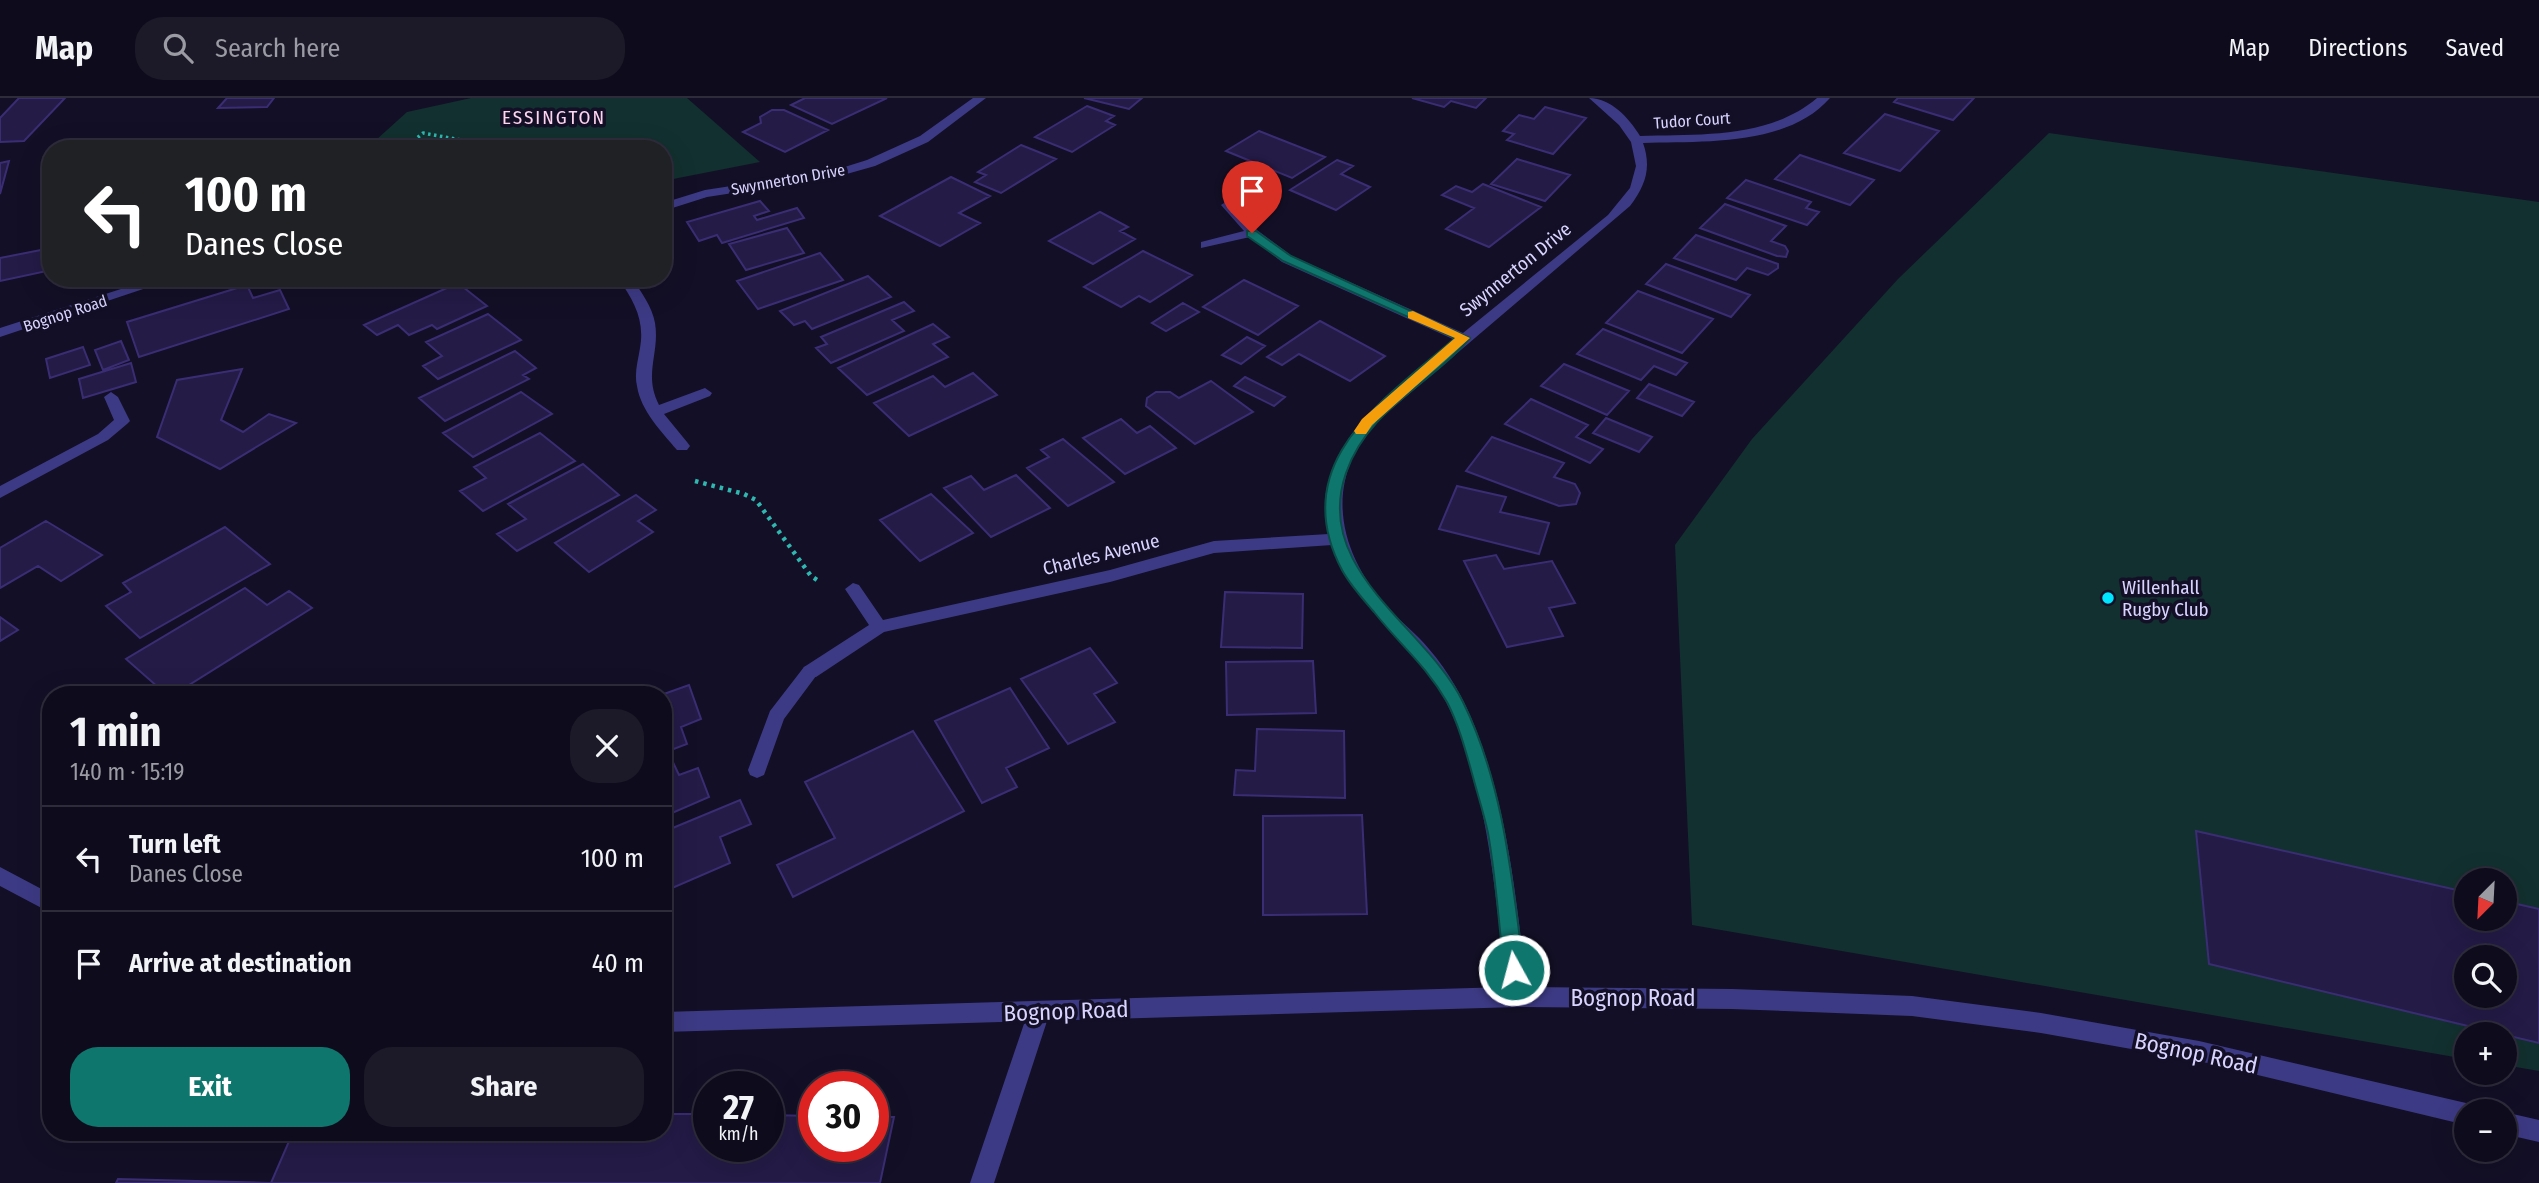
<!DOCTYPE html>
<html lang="en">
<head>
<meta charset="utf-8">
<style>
  :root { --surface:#0e0b1c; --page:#1c1929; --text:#f1f3f6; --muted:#9b9ba3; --line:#2e2b3b; --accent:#0f766e }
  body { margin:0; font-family:"Fira Sans Condensed",sans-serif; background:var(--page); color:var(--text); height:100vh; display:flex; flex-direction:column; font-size:26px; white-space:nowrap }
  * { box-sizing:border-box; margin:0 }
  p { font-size:23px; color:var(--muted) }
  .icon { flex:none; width:38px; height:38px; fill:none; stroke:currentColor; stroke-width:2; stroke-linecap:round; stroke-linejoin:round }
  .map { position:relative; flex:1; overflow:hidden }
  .side { position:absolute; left:42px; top:588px; width:630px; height:455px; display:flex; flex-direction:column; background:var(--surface); border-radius:28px; box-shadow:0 7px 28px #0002,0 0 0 2px var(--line) }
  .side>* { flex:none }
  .banner { position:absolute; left:42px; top:42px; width:630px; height:147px; border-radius:28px; box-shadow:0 7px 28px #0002,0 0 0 2px var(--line); background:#202124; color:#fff; overflow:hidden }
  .needle { width:46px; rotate:204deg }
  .buttons { position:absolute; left:2454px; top:770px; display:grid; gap:14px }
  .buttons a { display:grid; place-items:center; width:63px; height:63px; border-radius:50%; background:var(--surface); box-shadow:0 7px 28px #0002,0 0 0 2px var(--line); font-size:35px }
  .speed { position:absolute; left:693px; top:973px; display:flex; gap:14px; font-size:35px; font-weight:700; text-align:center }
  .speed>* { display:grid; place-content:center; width:91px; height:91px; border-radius:50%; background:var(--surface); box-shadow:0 7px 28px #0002,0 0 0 2px var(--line); line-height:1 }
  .speed small { font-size:18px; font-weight:400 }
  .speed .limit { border:10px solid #d22; background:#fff; color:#111 }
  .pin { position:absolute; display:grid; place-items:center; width:60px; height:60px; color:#fff; margin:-72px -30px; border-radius:50% 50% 50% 0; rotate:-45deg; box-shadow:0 0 7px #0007 }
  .pin .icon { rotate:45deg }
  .me { position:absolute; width:77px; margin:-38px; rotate:353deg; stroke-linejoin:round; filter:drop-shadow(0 0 5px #0008) }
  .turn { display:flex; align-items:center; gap:24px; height:147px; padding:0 28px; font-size:32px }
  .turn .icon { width:91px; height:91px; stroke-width:2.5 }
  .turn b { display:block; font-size:49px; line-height:60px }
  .round { display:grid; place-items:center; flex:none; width:74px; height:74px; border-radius:28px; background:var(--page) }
  .headline { display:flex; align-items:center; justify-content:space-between; height:119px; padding:0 28px }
  h1 { font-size:42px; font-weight:700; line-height:52px }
  .button { display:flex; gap:14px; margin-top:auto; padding:14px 28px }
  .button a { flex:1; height:80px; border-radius:28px; background:var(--accent); color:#fff; font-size:28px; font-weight:700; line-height:80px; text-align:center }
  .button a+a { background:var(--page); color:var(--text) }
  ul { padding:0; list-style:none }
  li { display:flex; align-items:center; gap:21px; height:105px; padding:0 28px; border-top:2px solid var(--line) }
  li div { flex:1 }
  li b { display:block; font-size:26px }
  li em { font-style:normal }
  header { display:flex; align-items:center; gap:42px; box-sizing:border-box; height:98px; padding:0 35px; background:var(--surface); border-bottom:2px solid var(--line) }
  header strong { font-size:33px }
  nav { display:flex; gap:38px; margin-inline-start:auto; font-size:24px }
  .search { width:490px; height:63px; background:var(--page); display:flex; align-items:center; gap:18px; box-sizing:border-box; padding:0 24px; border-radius:28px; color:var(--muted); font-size:26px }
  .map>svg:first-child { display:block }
</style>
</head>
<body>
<header>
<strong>Map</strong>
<div class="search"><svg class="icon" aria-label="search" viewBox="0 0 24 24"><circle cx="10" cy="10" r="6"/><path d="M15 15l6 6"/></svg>Search here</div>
<nav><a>Map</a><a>Directions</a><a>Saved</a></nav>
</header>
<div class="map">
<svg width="2539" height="1085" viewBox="0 0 2539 1085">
  <rect width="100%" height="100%" fill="#130f26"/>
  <path fill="#12302f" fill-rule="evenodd" d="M471,0h216l73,64 -97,19v-32h-297l41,-37z
    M2049,35l490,69v869l-35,-6v-31h-38v25l-774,-134 -17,-380 77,-106 146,-160zM2466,782h38v39h-38zM2466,859h38v39h-38z"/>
  <path fill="#241b47" stroke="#3b2d73" stroke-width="2" fill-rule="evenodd" d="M19,0h46l-41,43 -24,1v-24z
    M227,0h47l-7,9 -49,1z
    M805,0h82l-55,26 -41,-19z
    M1084,0h58l-13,11z
    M1412,0h74l-10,10 -25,-7 -7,6z
    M1898,0h76l-21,22 -59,-18z
    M1087,8l27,10 -8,5 9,4 -43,27 -37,-15z
    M1545,9l41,11 -33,36 -46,-14 7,-6 -11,-3 16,-16 15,4z
    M772,12h12l44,20 -43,22 -42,-20 18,-9 -1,-6z
    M1885,16l54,17 -39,40 -56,-18z
    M1259,33l66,26 -33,21 -66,-27z
    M1021,47l35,14 -55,34 -26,-11 11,-7 -8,-3z
    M1800,57l74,25 -24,25 -75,-26z
    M1517,61l53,16 -25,26 -54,-17z
    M1337,62l16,6 -12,8 29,13 -34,23 -46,-20z
    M9,63l-9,33v-31z
    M951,79l39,19 -31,17 21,10 -40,23 -60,-30z
    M1746,82l65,22 -5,6 13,4 -12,13 -80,-27z
    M1483,86l58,23 -52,40 -43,-18 28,-21 -32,-13 14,-9 16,6z
    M760,103l9,10 -15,5 3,4 40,-12 7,10 -82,25 -5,-8 -18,6 -12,-19z
    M1725,106l61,22 -15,15 14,5 3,5 -2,6 -9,-1 -77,-28z
    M1100,114l28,15 -8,4 15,8 -42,25 -44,-23z
    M787,130l17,25 -58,17 -17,-26z
    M1696,137l82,29v4l-10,7 -21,-7 -11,12 -62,-22z
    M51,150l-4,23 -47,10v-23z
    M1143,153l49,24 -42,27 -11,-6 -18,11 -37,-20z
    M820,155l23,27 -85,29 -21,-28z
    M1666,166l84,31 -19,22 -85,-33z
    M868,178l23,21 -79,32 -7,-8 -11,4 -14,-14z
    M1244,182l54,26 -40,29 -55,-28z
    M458,185l29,23 -50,23 -5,-4 -23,10 -11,-10 -21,10 -13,-10z
    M247,187l6,13 27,-8 9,19 -150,48 -12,-35z
    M1638,193l75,28 -31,34 -76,-30z
    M904,204l10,9 -22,9 12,11 -73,32 -15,-15 11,-4 -6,-7z
    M1183,205l16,9 -33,19 -14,-8z
    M488,216l33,26 -83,39 -15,-13 19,-10 -16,-14z
    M1320,223l65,35 -35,25 -51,-27 -17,11 -15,-8z
    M933,226l16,13 -16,7 15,13 -81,38 -29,-27z
    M1603,231l84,34 -11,12 -22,-9 -13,14 -64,-26z
    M1247,239l18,9 -24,18 -19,-9z
    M121,243l8,19 -26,10 -8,-20z
    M83,249l7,18 -40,13 -4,-19z
    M515,253l21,17 -13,7 6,4 -84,42 -26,-23z
    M131,265l5,19 -53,16 -4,-19z
    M1564,266l65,27 -22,24 -66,-29z
    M242,271l-21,51 22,12 26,-18 27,9 -76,46 -63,-32 20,-57z
    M973,275l24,22 -88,41 -35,-33 59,-27 12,11z
    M1245,279l40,20 -11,9 -40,-20z
    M1211,283l42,31 -58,32 -49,-38 1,-8 9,-6h14l9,6z
    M1649,286l45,18 -12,14 -45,-18z
    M521,294l31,22 -79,43 -30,-24z
    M1531,301l57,26 -12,12 27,12 -13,14 -85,-39z
    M1606,320l46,19 -13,15 -46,-19z
    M1121,321l16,14 13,-7 26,22 -51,26 -42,-36z
    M540,335l35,28 -92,50 -23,-20 26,-13 -12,-11z
    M1492,339l72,26 -10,14 21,7 5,9 -4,11 -17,2 -93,-35z
    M1063,341l51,43 -46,24 -41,-38 22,-11 -8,-7z
    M583,366l36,31 -102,56 -20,-17 29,-15 -18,-15z
    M1016,377l34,33 -59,29 -47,-49 27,-12 13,14z
    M1457,388l49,11 -6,15 49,11 -10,31 -100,-25z
    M931,396l42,39 -53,28 -40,-41z
    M636,397l20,15 -18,11 15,11 -64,40 -34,-29z
    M46,423l56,34 -41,26 -23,-15 -38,22v-40z
    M225,429l45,37 -130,74 -34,-32 25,-14 -8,-9z
    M1496,457l8,14 48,-8 23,42 -26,5 14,28 -56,11 -43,-86z
    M245,490l22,17 22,-14 23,17 -139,87h-6l-41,-36z
    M1225,494l78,2 -1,54 -81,-1z
    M0,519l18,13 -18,11z
    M1090,550l27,35 -23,11 21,28 -47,22 -47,-65z
    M1313,563l3,52 -89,2 -1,-53z
    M689,587l12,34 -20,8 6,17 -24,9 -2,-58z
    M1010,590l39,60 -43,20 11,19 -35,16 -47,-82z
    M1257,631l87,2 1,67 -111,-3 2,-25 19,1z
    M913,633l51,80 -171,86 -16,-32 58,-27 -30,-56z
    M671,660l8,17 19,-7 11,29 -46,20v-56z
    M740,702l11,24 -31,13 10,26 -67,29v-60z
    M1362,717l5,99 -104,1v-99z
    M2196,733l270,61v27h38v-18l35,8v134l-330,-79zM2466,859h38v39h-38z
    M663,1016h46v32h59v-31l46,1v30h59v-29h21l-14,66h-764l2,-4 153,4 22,-51h370z"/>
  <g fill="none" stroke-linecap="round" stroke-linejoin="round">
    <path stroke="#2fb8b0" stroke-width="3.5" stroke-dasharray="2.5 3.5" stroke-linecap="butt" d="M404,51l19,-16 87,16"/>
    <path stroke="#2fb8b0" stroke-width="4.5" stroke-dasharray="3.5 5" stroke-linecap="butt" d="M695,383l49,13 12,6 55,76 6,4"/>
    <path fill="#3d3a85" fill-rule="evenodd" d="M810,567l6,2 3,5 -35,47 -20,56 -7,3 -7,-3 -2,-5 22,-59 34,-44z
      M1039,904l8,3 3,7 -56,171h-24l58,-171 3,-7z"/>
    <path fill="#3d3a85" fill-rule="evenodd" d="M973,0h13l-58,44 -53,24 -39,11 -129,20 -44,14v-8l42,-13 130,-20 32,-10 53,-24z
      M1589,0c22,0 40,20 51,38 59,-2 129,3 177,-38h13c-43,49 -128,43 -187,45 9,25 2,43 -13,63l-249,212c-59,59 -45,132 7,190 13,14 29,26 41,41 20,23 35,50 46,78 33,83 41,172 52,260l205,2 180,7 129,17 158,28 267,62 8,3 2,5h-10v14l-267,-64 -158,-28 -129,-17 -180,-7 -214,-2 -855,25v-20l843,-25c-11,-95 -19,-220 -70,-303 -32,-50 -84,-81 -104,-139l-118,8 -104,29 -226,50 -68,45h-12l-3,-5 3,-5 65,-42 -24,-36 8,-6 6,2 24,35 227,-50 104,-29 115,-7c-16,-94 62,-142 126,-194l-173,-78 -32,-25 -49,11v-6l43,-11 -23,-26 6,-4 4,1 26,28 35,26 171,77 145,-118 22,-27 6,-22 -5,-24 -12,-17z
      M155,180h21l-176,59v-9z
      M618,180h14c9,14 20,28 23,45 5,30 -12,51 4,82l46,-17 7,5 -2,3 -46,18 23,28 3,4 -3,4h-10c-16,-19 -36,-39 -40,-64 -3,-13 1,-25 3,-38 5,-28 -6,-47 -22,-70z
      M111,294l7,5 12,24 -3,3 -19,16 -108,58v-12l98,-52 16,-14 -10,-23z
      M0,769l51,27v19l-51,-27z
      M2504,1014l35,8v22l-35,-8z"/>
  </g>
  <path fill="#0f766e" stroke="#0a4d48" stroke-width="2" d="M1247,133h9l35,25 179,82c-41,48 -102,71 -124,135 -34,98 80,153 117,229 41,83 49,178 61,268l-3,6 -7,3 -7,-3 -3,-6c-5,-45 -8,-92 -16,-137 -4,-19 -10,-37 -15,-56 -7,-25 -14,-52 -26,-75 -22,-38 -47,-57 -73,-90 -11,-13 -24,-27 -32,-42 -57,-108 42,-170 113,-232l-172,-77 -36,-25z"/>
  <path fill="#f59e0b" d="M1413,213l57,27 -98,87 -6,9h-10l-2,-3 8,-12 93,-81 -47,-20v-6z"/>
  <circle fill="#00e5ff" stroke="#130f26" stroke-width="2.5" cx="2108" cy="500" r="7"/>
  <g text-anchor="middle" stroke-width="7" stroke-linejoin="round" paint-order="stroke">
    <g font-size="16" fill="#d9d4ff" stroke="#130f26">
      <text transform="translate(1692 22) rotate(-4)" y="6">Tudor Court</text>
      <text transform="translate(788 81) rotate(-10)" y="6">Swynnerton Drive</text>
      <text transform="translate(65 215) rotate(-18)" y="6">Bognop Road</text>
    </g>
    <g font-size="19" letter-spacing="2" fill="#ffd6f0" stroke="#130f26">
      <text x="554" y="26">ESSINGTON</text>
    </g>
    <g font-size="19" fill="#d9d4ff" stroke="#130f26">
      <text transform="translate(1515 171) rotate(-39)" y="7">Swynnerton Drive</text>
      <text transform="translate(1101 456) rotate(-14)" y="7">Charles Avenue</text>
    </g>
    <g font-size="19" fill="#d9d4ff" stroke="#130f26" text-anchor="start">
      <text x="2122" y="496">Willenhall<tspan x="2122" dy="22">Rugby Club</tspan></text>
    </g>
    <g font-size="23" fill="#d9d4ff" stroke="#130f26">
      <text x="1633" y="908">Bognop Road</text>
      <text transform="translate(1066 913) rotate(-2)" y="8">Bognop Road</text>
      <text transform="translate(2196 955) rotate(12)" y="8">Bognop Road</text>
    </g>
  </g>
</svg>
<div class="buttons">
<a><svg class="needle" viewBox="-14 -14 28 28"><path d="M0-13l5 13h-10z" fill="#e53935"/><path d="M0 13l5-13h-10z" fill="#9b9ba3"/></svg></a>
<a><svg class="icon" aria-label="search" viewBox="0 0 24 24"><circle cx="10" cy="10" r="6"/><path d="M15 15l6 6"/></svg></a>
<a>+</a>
<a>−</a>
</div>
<div class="speed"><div>27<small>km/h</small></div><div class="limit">30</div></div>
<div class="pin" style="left:1252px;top:135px;background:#d93025"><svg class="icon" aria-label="arrive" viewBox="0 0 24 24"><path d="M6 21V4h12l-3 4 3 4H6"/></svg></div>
<svg class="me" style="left:1514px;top:872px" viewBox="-20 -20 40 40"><circle r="17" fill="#0f766e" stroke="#fff" stroke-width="3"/><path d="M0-11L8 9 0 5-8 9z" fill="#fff"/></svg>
<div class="banner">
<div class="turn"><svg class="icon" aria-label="left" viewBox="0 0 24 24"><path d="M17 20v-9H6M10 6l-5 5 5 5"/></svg><div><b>100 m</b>Danes Close</div></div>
</div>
<section class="side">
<div class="headline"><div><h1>1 min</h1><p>140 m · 15:19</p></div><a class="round"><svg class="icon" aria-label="close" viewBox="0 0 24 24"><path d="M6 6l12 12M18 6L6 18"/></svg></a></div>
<ul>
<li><svg class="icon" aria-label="left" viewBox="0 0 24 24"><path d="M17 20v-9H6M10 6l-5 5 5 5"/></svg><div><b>Turn left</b><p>Danes Close</p></div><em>100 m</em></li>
<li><svg class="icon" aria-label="arrive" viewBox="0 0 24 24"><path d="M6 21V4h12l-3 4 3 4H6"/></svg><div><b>Arrive at destination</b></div><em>40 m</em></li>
</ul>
<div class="button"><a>Exit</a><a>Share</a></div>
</section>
</div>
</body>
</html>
